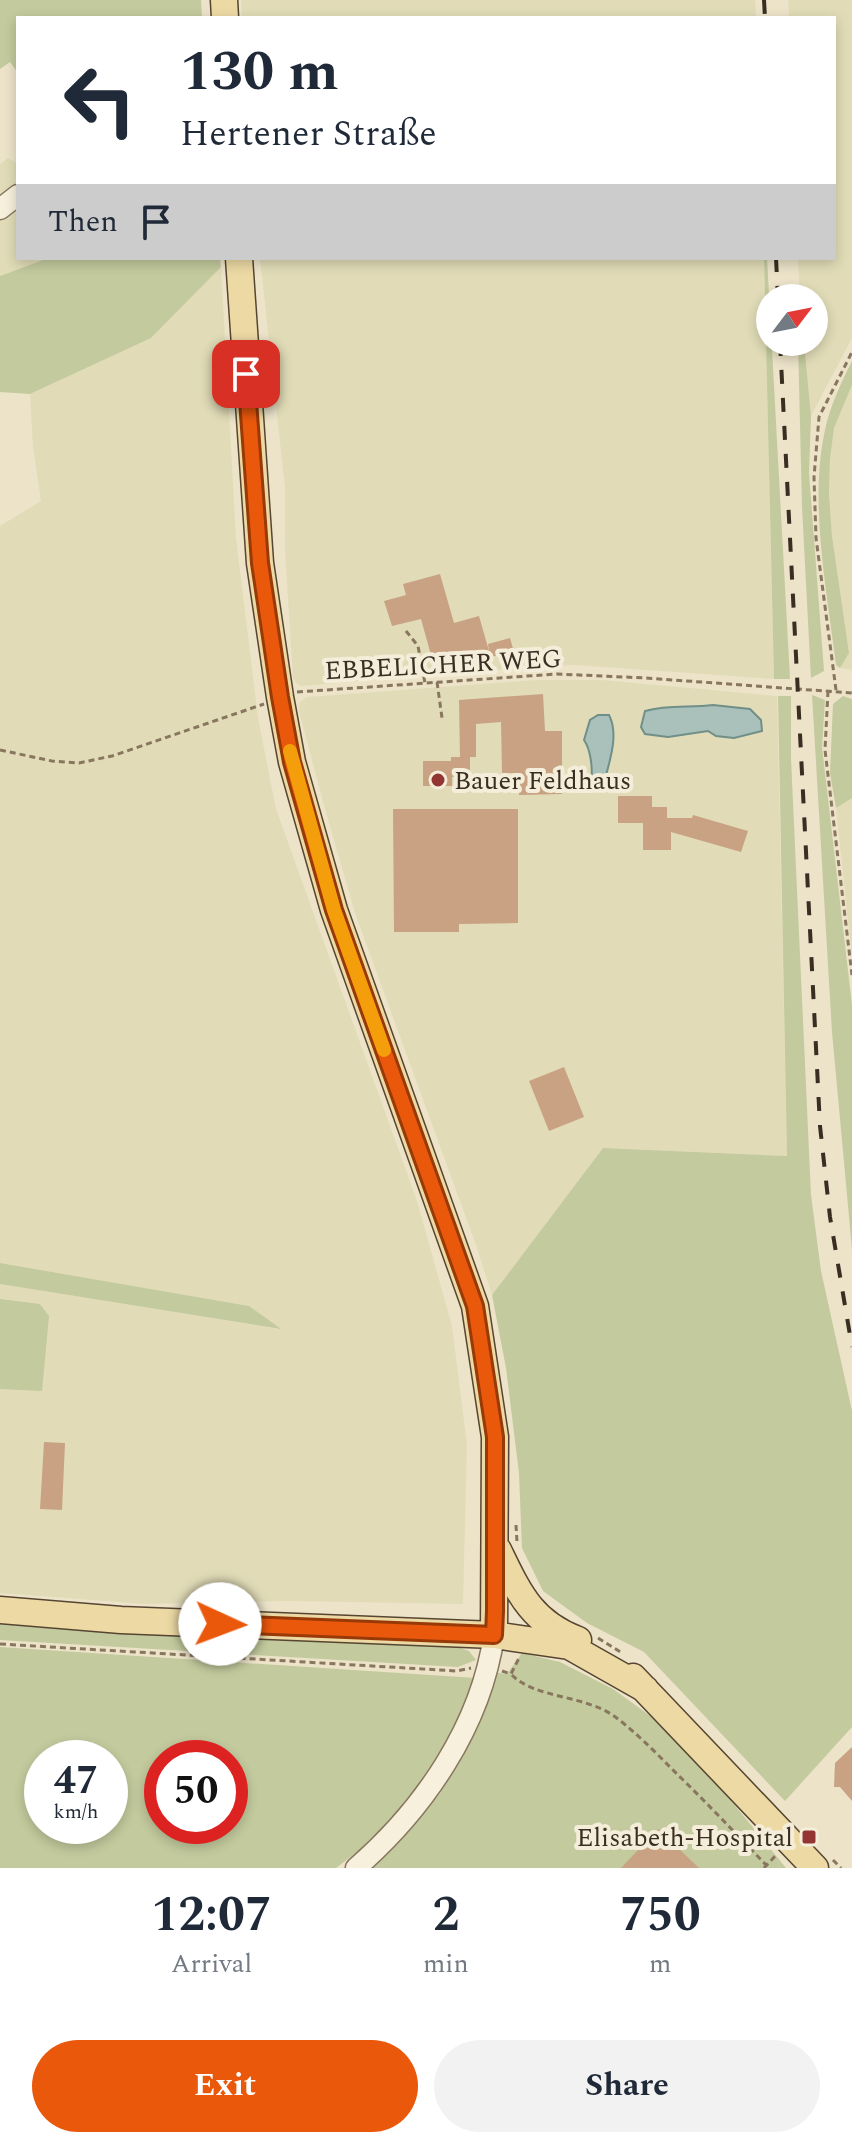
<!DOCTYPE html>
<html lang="en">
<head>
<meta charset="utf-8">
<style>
  :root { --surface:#fff; --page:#f2f2f3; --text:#1f2937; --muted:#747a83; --accent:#ea580c }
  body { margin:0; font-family:Spectral,serif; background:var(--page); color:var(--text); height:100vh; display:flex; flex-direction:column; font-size:30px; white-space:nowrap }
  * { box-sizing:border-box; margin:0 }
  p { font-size:26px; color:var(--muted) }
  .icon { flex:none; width:44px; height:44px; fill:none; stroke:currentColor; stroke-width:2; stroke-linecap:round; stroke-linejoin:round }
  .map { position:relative; height:1868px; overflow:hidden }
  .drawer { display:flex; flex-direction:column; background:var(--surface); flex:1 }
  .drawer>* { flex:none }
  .top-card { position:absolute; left:16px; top:16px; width:820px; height:244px; border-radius:0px; box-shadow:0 4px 12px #0003; background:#fff; color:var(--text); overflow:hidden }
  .needle { width:52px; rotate:58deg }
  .tools { position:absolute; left:756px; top:284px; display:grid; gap:16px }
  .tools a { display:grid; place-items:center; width:72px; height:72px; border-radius:50%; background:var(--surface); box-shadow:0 4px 12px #0003; font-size:40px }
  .speed { position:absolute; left:24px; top:1740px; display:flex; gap:16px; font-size:40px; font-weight:700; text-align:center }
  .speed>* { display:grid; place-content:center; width:104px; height:104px; border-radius:50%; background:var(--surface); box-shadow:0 4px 12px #0003; line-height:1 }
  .speed small { font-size:20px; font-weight:400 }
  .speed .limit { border:12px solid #d22; background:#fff; color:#111 }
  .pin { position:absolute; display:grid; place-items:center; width:68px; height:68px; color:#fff; margin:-34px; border-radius:16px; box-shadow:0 4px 12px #0006 }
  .me { position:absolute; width:88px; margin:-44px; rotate:92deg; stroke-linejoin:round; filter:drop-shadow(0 0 6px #0008) }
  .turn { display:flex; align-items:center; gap:28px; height:168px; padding:0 32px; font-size:36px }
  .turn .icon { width:104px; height:104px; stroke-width:2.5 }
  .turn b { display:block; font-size:56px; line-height:68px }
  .then { display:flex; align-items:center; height:76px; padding:0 32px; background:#0003; gap:16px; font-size:30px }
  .eta { display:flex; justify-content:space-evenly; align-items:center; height:136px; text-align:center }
  .eta b { font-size:48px; font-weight:700; line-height:56px }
  .primary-button { display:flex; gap:16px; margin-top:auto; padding:16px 32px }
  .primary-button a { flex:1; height:92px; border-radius:48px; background:var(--accent); color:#fff; font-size:32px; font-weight:700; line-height:92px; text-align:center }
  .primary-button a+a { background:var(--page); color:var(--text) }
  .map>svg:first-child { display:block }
</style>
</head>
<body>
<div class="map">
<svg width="852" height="1868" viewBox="0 0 852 1868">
  <rect width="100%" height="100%" fill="#ece3c9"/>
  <path fill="#e1dcb7" d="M241,0h514l1,18h-514z
    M788,0h64v338l-41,78 -7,-74h10v-44h-14l-2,-40h36v-240h-45z
    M8,158l10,6v94h30l-48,18v-112z
    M260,258h504l10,421 -199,-14 -115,7 -158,14 -5,-2 -4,-6 -8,-128v-62z
    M221,267l15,271 22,180 18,91 141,392 35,125 15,119 -4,159 -174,-3 -144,3 -145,-11v-309l279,45 -30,-23 -249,-43v-737l41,-25 -8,-54 -3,-53 121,-56z
    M852,385v285l-12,-2 9,-15 -17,-117 -3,-42 1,-35 4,-32z
    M536,680h66l175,16 10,460 -184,-8 -111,147 -16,-50 -121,-332 -32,-111 -24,-91 1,-9 7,-5z
    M852,798v159l-16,-149z"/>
  <path fill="#c3ca9d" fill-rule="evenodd" d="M0,0h201l1,18h-184v55l-8,-11 -10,7z
    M48,258h172l1,9 -70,71 -121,56 -30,-2v-116z
    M764,258h3l23,421h-16z
    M798,342h6l7,74 -2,57 15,198 -13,7 -9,-171z
    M852,361v24l-18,43 -4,31 -1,35 3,42 17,117 -9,15 -4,-3c-9,-74 -27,-162 -11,-235 5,-24 16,-47 27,-69z
    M812,695l13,5 -3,47 30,258v244l-20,-217z
    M778,696h13v63l20,436 10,76 31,140v316l-67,74 -141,-149 -57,-29 -44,-32 -21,-43 -3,-75 -13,-105 -14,-73 111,-147 184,8z
    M843,696l9,3v99l-16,10 -6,-35 3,-69z
    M0,1263l249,43 32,23 -281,-45z
    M0,1299l40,5 9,12 -7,75 -42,-2z
    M0,1621l455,25 14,5 7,9 -18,7 -458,-27z
    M0,1647l476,31c-16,38 -34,77 -58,112 -15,22 -60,62 -82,78h-336zM42,1758h68v68h-68zM162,1758h68v68h-68z
    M522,1653l38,9 53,27 43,31 50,50 80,98h-416l70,-75 52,-121 15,2z"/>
  <path fill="#aac1bb" stroke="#708f89" stroke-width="2" d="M713,705l37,4 11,11 1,11 -28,7 -18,-2 -8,-5 -40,6 -23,-3 -4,-7 4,-16c23,-7 45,-3 68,-6z
    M598,715h11c11,21 -1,50 -6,72l-4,3 -8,-8c2,-12 0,-32 -7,-42l6,-20z"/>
  <path fill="#c8a282" d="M440,574l14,49 25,-7 10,35 -55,15 -13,-47 -29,7 -8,-25 22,-6 -3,-11z
    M510,638l4,14 -24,5 -2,-13z
    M543,694l2,37h17v63l-43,1v-22h-17l-1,-51 -25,2v33h-6v17h-12v3h-6v9h-29v-25h28v-4h9l-1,-57z
    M618,796h34v11h15v11h25l1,-3 55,16 -7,21 -70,-20v18h-28v-27h-25z
    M393,809h125v114l-59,1v8h-65z
    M564,1067l20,50 -35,14 -20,-50z
    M44,1442l21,1 -3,67 -22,-1z
    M852,1747v54l-12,-14h-6l1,-24z
    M658,1829l41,39h-78z"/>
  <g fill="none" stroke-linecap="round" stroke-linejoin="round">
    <g stroke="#88765f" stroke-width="23">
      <path id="minor" d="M0,209l18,-14
        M356,1868c68,-59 125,-142 138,-233"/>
    </g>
    <g stroke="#564532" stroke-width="29">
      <path id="major" d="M224,0l1,18
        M239,258l21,305 20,134 12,65 42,148 141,396 20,131 -1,198
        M498,1550c21,43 33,72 80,90
        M0,1610l121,10 373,15 75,11 76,43
        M633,1677l182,191"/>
    </g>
    <path stroke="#88765f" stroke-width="3" stroke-dasharray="6 4" stroke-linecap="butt" d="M406,631l12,15 7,37
      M437,682l5,36
      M836,690l-20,-152 -2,-61 5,-60 33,-65
      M828,691l-3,59 27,225
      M297,692l260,-18 89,4 206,15
      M0,750l52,11 27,2 33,-7 152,-52
      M516,1525l1,17
      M598,1638l24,15
      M0,1644l457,27 14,-3
      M502,1671l9,3 8,-16
      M512,1675c22,23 72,20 102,41 23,17 44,39 64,59 31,30 61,62 91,93
      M833,1860l8,8
      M764,1868l13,-14"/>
    <use href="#minor" stroke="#f7f0dc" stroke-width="20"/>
    <use href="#major" stroke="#ecd9a4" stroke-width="26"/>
    <path stroke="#392e21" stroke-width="4" stroke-dasharray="14 14" stroke-linecap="butt" d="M764,0l1,18
      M776,258l2,40
      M780,342l40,784 10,91 22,130"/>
  </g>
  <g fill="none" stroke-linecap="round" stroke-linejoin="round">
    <g stroke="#983908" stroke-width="20">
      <path id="route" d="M220,1624l274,11 1,-24v-174l-20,-131 -141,-396 -42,-148 -12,-65 -20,-134 -14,-189"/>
    </g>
    <use href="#route" stroke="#ea580c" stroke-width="14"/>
    <path stroke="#f59e0b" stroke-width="14" d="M290,751l44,159 50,140"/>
  </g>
  <g fill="#933633" stroke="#f4edd9" stroke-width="3">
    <circle cx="438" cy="780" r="8"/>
    <rect x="801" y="1829" width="16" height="16" rx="4"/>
  </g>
  <g text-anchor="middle" stroke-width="8" stroke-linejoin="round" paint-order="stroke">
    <g font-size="26" fill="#392e21" stroke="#f4edd9">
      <text transform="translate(443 664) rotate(-3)" y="9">EBBELICHER WEG</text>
    </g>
    <g font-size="26" fill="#392e21" stroke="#f4edd9" text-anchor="start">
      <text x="454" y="789">Bauer Feldhaus</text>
      <text x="793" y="1846" text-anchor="end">Elisabeth-Hospital</text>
    </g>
  </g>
</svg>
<div class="tools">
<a><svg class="needle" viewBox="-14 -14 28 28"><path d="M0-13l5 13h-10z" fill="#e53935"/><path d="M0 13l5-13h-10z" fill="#747a83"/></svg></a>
</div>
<div class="speed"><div>47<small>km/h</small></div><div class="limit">50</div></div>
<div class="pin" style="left:246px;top:374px;background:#d93025"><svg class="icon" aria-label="arrive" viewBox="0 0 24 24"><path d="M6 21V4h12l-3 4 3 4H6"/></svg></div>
<svg class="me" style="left:220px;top:1624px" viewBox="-20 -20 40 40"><circle r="19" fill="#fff"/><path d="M0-13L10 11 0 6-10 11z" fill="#ea580c"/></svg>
<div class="top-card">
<div class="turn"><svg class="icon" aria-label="left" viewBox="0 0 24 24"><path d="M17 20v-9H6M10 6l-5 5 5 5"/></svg><div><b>130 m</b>Hertener Straße</div></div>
<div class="then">Then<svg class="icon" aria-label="arrive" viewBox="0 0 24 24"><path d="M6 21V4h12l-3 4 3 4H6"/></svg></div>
</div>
</div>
<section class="drawer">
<div class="eta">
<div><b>12:07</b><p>Arrival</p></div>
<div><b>2</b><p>min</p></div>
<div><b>750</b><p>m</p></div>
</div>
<div class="primary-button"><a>Exit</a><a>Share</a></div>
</section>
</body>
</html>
